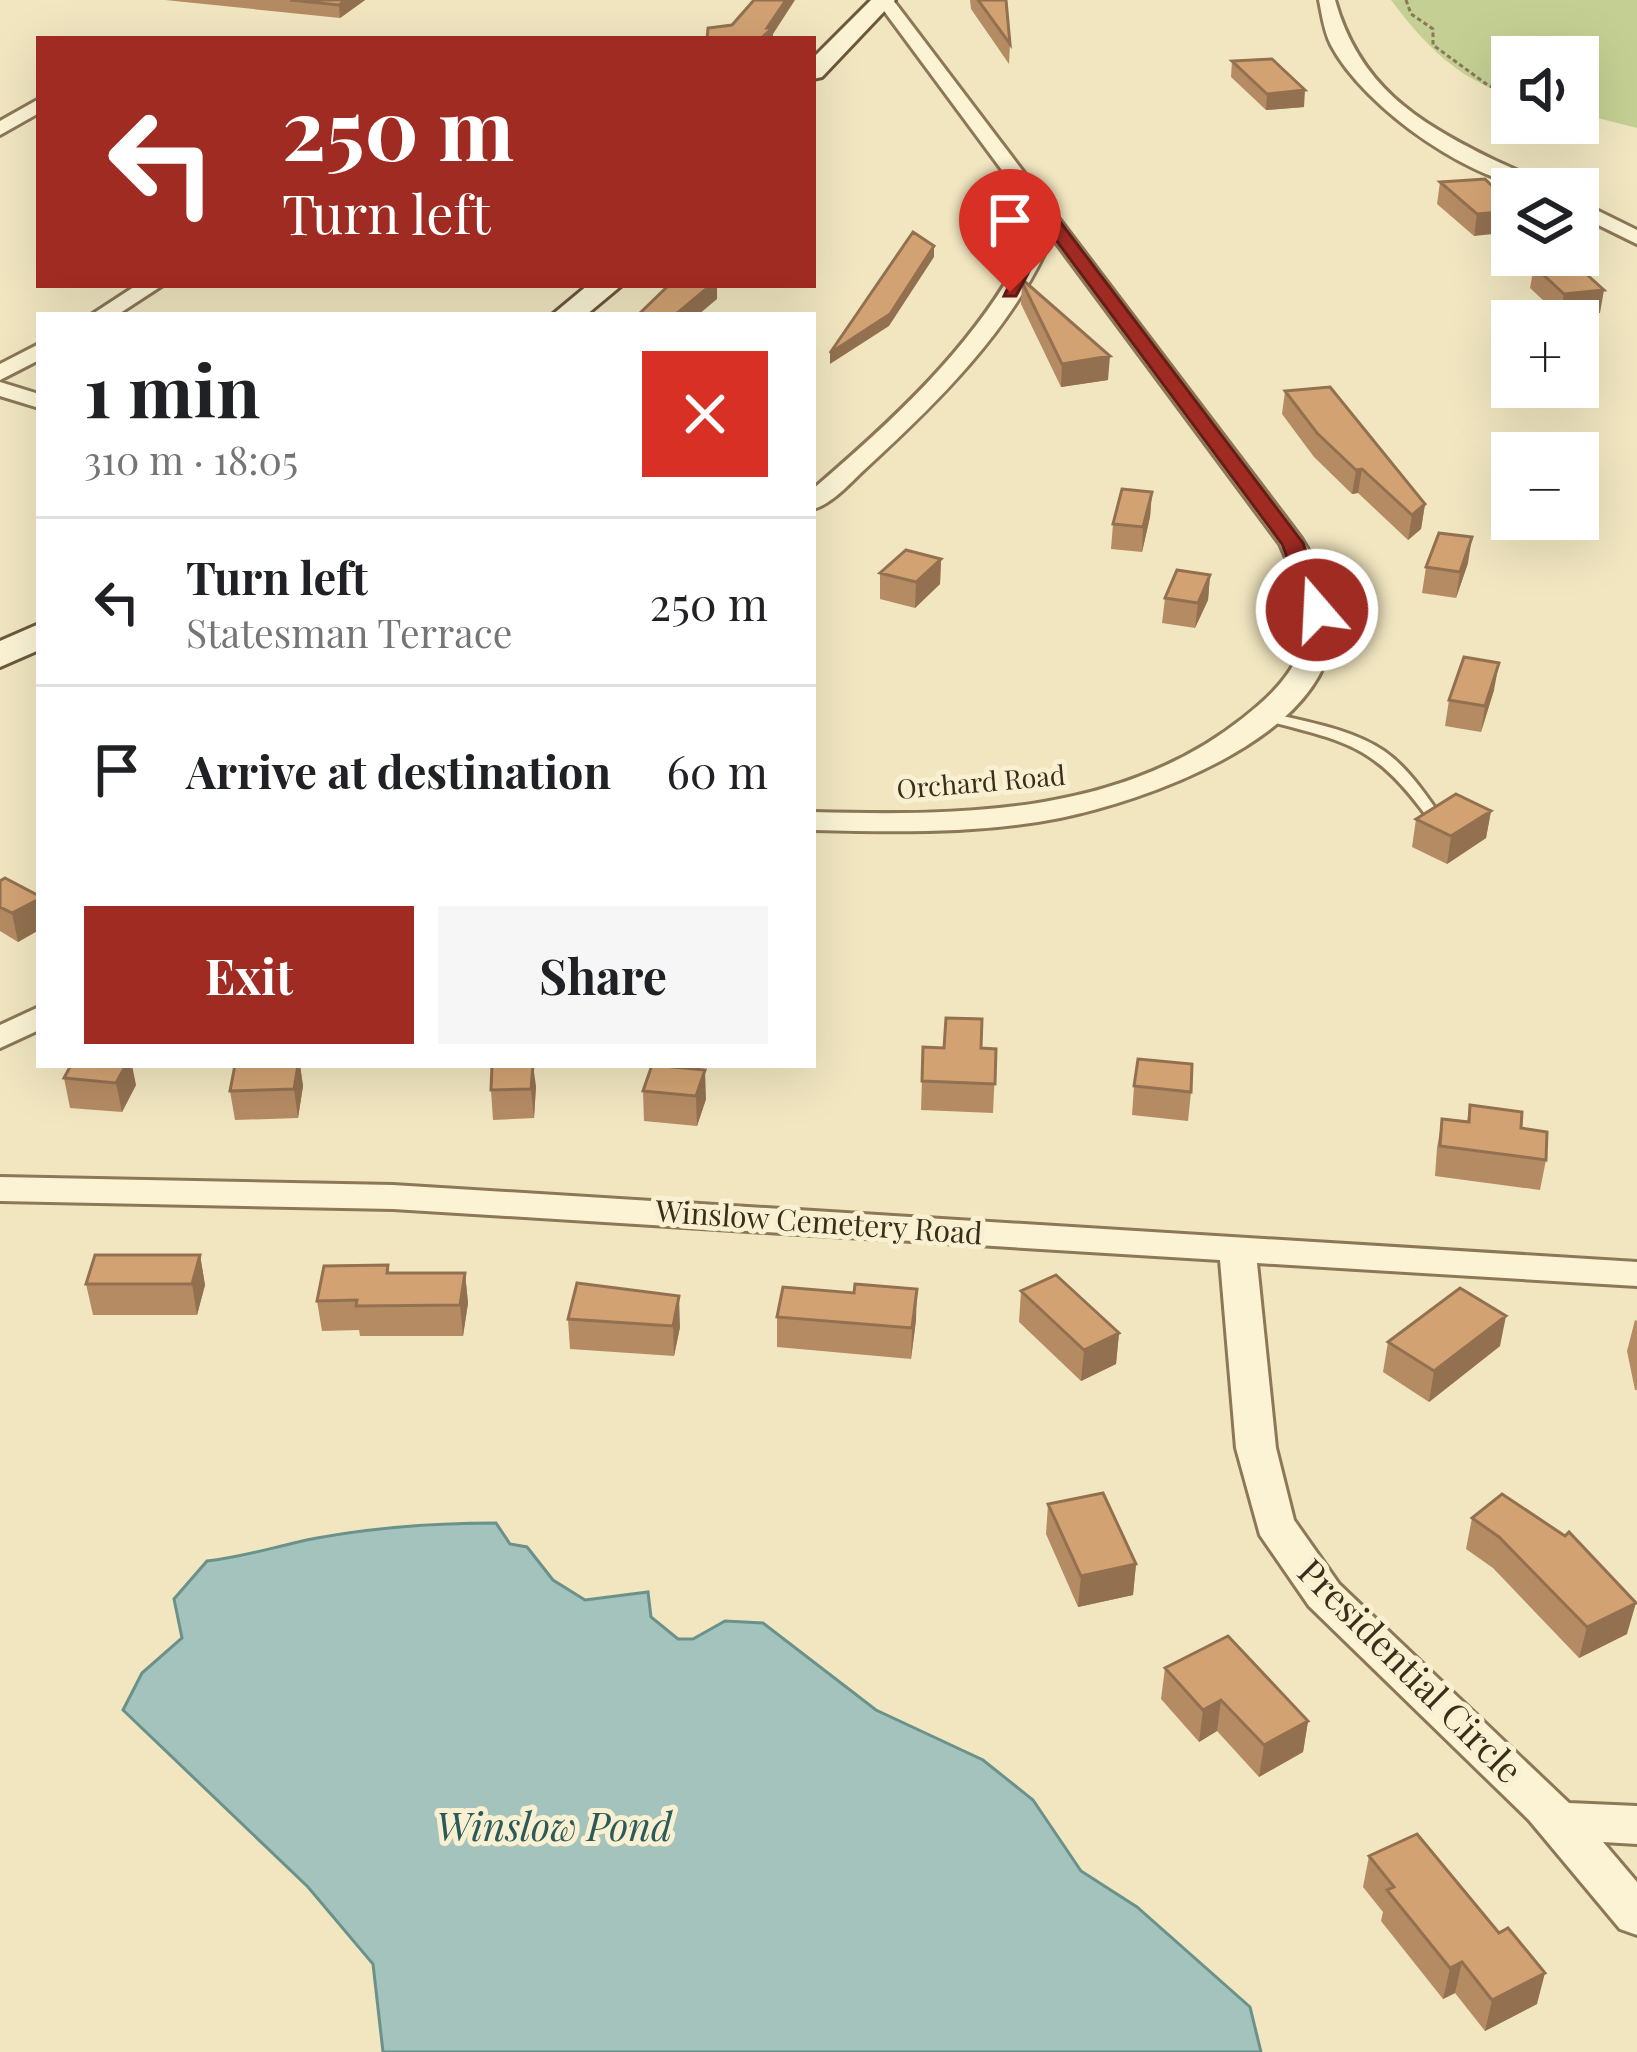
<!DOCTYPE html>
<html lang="en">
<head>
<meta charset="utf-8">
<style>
  :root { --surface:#fff; --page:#f6f6f6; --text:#202124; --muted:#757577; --line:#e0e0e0; --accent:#9f2b22 }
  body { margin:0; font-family:"Playfair Display",serif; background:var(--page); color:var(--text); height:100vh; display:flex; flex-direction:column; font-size:45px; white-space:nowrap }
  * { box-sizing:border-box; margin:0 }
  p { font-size:39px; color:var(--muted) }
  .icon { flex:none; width:66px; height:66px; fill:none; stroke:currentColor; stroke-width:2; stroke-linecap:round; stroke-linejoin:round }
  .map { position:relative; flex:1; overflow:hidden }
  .details { position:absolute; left:36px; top:312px; width:780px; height:756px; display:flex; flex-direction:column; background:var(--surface); border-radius:0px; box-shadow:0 12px 48px #0002 }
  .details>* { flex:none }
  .top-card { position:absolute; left:36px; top:36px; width:780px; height:252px; border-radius:0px; box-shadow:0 12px 48px #0002; background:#9f2b22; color:#fff; overflow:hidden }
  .controls { position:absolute; left:1491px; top:36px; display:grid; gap:24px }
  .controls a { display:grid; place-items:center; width:108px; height:108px; border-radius:0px; background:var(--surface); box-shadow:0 12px 48px #0002; font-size:60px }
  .pin { position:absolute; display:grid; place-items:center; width:102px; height:102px; color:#fff; margin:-123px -51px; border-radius:50% 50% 50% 0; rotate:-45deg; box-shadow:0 0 12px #0007 }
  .pin .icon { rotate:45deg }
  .me { position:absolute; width:132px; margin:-66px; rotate:341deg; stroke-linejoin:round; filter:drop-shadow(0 0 9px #0008) }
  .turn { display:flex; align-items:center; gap:42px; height:252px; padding:0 48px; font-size:54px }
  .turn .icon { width:156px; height:156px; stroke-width:2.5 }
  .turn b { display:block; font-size:84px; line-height:102px }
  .round { display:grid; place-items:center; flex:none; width:126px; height:126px; border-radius:0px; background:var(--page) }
  .overview { display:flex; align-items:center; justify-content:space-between; height:204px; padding:0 48px }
  h1 { font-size:72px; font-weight:700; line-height:90px }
  .button { display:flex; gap:24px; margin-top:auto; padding:24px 48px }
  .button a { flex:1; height:138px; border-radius:0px; background:var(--accent); color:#fff; font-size:48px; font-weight:700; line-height:138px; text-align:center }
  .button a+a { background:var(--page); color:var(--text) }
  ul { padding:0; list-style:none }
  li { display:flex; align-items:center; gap:36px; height:168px; padding:0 48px; border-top:3px solid var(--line) }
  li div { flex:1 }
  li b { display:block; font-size:45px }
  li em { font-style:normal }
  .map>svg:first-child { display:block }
</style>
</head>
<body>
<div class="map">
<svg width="1637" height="2052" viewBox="0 0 1637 2052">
  <rect width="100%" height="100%" fill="#f1e6c0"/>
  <path fill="#c4d093" d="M1391,0h246v128l-59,-15v-56h-66v38c-52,-13 -90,-53 -121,-95z"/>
  <path fill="#a3c3bc" stroke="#6a928b" stroke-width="3" d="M496,1523l14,21 17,3 26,33 32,20 63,-8 3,25 27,22h15l32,-18 38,2 113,87 107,50 50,40 48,71 56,36 113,100 11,45h-878l-10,-88 -65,-77 -185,-177 19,-37 40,-35 -8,-39 33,-38c38,-4 73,-16 110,-23 60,-11 119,-15 179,-15z"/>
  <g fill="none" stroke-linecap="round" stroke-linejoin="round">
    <g stroke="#8c7757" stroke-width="6">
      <path id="lane" d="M1266,712c39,10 84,16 118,39 23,16 40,41 56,64l-2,3h-10c-55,-75 -81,-76 -167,-99l-2,-3z"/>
    </g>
    <g stroke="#8c7757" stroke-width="6">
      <path id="street" d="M876,0h17l408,538c18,28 36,69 30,103 -16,100 -187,160 -271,177 -81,16 -165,14 -247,12v-18c149,4 308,3 430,-94 72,-56 74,-94 37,-174l-228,-307c-39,92 -115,166 -188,233 -14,13 -32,34 -51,39v-20c90,-77 178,-159 226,-269z
        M1319,0h16c24,85 80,121 157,159 18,9 42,17 57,30 -71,0 -185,-81 -218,-144 -7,-14 -9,-30 -12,-45z
        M39,99v14l-39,22v-14z
        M1578,201l59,29v14l-59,-29z
        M137,285h26l-46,30h-26z
        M39,344v16l-39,20v-16z
        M0,382l39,12v14l-39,-12z
        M39,1007v23l-39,18v-23z
        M0,1177l393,8 1244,77v24l-380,-23 19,185 18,72 45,64 230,219 68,3v38l-34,-2 34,40v53l-17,-6 -91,-109 -220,-214 -49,-71 -24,-87 -16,-188 -827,-51 -393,-8z"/>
    </g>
    <g stroke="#6d583a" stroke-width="6">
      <path id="secondary" d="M871,0h24l-73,77 -9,2v-21z
        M588,285h34l-36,30h-34z
        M39,624v26l-39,17v-26z"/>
    </g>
    <path stroke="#8c7757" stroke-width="3" stroke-dasharray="4.5 3" stroke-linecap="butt" d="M1406,0l5,14 22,15v16l56,41 23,7"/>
    <use href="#lane" fill="#fbf3d4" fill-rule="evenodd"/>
    <use href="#street" fill="#fbf3d4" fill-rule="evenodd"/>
    <use href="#secondary" fill="#fbf3d4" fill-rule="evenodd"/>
  </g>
  <path fill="#b58b63" d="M165,0h200l-25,18z
    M970,0h36l4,44 -1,20 -38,-55z
    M1232,61l72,46 -38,3 -35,-33z
    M1485,179l-11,57 -37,-32 3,-22z
    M1534,266l66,47 -40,3 -30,-28z
    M1022,282l86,98 -47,7 -40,-83z
    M1285,391l140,113 -4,25 -13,11 -50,-47 -6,1 -38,-37 -32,-43z
    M1152,492l-2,25 -8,35 -31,-3 2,-25z
    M941,559l-1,25 -25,24 -35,-9v-26z
    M1468,563l-12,35 -34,-5 4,-26z
    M1210,575l-2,25 -13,28 -33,-5 3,-25z
    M1494,690l-13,42 -36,-6 4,-26z
    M1491,811l-5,27 -39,26 -35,-17 4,-28z
    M0,881l39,15v34l-21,12 -18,-11z
    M923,1047l73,2 -3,64 -72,-3z
    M235,1065h65l3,21 -5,32 -63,2 -5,-29z
    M652,1065l54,34 -9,27 -53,-5 -1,-30z
    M64,1078l72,7 -14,27 -52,-4z
    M536,1086l-2,32 -41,2 -2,-30z
    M1134,1086l57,6 -3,29 -56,-6z
    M1470,1105l51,23 25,32 -6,30 -105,-14 2,-28 5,-29 25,3z
    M200,1255l5,30 -8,30h-104l-7,-31z
    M388,1265l1,8h76l3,30 -5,33h-103l-1,-6 -37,1 -5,-30z
    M1021,1291l98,42 -3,31 -35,17 -62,-59z
    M777,1317l139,3 -5,39 -134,-12z
    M568,1319l112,8 -6,29 -104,-7z
    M1635,1320l2,1v69h-2l-8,-39z
    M1388,1342l112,4 -71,56 -46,-30z
    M1502,1494l125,140 -48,24 -86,-90 -27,-19 6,-31z
    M1048,1504l88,60 -3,31 -55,12 -32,-73z
    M1165,1668l143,53 -5,31 -44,25 -42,-46 -18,11 -38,-43z
    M1369,1856l168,148 -52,27 -30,-38 -12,6 -62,-78 2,-9 -20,-25z"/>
  <path fill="#937150" d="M346,0h19l-25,18 -1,-13z
    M786,0h9l-22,34v5h-13z
    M1305,90l-1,17 -38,3 1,-16z
    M1512,211v21l-38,4 3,-22z
    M934,246v11l-45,69 -59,38v-11z
    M711,285h6v14l-19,16h-23z
    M1604,290l-4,23 -40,3 4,-22z
    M1110,356l-2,24 -47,7 1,-23z
    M1362,469l-4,24 -6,1 4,-24z
    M1152,492l-2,25 -8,35 1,-25z
    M1425,504l-4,25 -13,11 4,-25z
    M1472,537l-4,26 -12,35 4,-26z
    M941,559l-1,25 -25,24 1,-26z
    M1210,575l-2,25 -13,28 3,-25z
    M1499,663l-5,27 -13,42 4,-26z
    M1491,811l-5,27 -39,26 4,-28z
    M39,899v31l-21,12 -6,-29z
    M126,1065h6l4,20 -14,27 -6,-29z
    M298,1065h2l3,21 -5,32 -4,-29z
    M533,1065l3,21 -2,32 -3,-29z
    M705,1070l1,29 -9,27 -1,-30z
    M200,1255l5,30 -8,30 -5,-31z
    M465,1273l3,30 -5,33 -3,-31z
    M917,1289l-1,31 -5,39 1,-31z
    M679,1296l1,31 -6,29 -1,-30z
    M1506,1316l-6,30 -71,56 5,-31z
    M1119,1333l-3,31 -35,17 3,-31z
    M1136,1564l-3,31 -55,12 3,-31z
    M1636,1603l-9,31 -48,24 8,-31z
    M1221,1700l-4,31 -18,11 4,-32z
    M1308,1721l-5,31 -44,25 5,-32z
    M1462,1962l-7,31 -12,6 7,-31z
    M1545,1973l-8,31 -52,27 7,-31z"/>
  <path fill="#d2a273" stroke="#937150" stroke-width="3" d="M290,0h56l-7,5z
    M754,0h32l-19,28h6l-13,11h-53l1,-11 24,-3z
    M978,0h28l4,44z
    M1272,59l33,31 -38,4 -35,-33z
    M1485,179l27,27v5l-35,3 -37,-32z
    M913,232l21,14 -44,68 -60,39z
    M1573,262l31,28 -40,4 -30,-28z
    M1023,280l87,76 -48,8 -40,-82z
    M669,285h42l-36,30h-37z
    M1330,387l95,117 -13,11 -50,-46 -6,1 -39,-37 -32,-42z
    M1122,489l30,3 -9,35 -30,-3z
    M1439,533l33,4 -12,35 -34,-5z
    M906,550l35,9 -25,23 -36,-9z
    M1177,570l33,5 -12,28 -33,-5z
    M1464,657l35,6 -14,43 -36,-6z
    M1456,794l35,17 -40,25 -35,-17z
    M5,878l34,18v3l-27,14 -12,-6v-26z
    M946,1018l36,1 -1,29 15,1 -1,35 -73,-3 1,-34 21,1z
    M1138,1059l54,5 -1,28 -57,-6z
    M71,1065h55l-10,18 -52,-5z
    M235,1065h63l-4,24 -64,2z
    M492,1065h41l-2,24 -40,1z
    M652,1065l53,5 -9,26 -53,-5z
    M1470,1105l52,7 -1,16 26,4 -1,28 -106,-14 2,-27 27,3z
    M95,1255h105l-8,29h-106z
    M388,1265l-1,8h78l-5,32 -104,1 1,-6 -40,1 7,-35z
    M1056,1275l63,58 -35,17 -63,-59z
    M577,1283l102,13 -6,30 -105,-7z
    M855,1284l62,5 -5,39 -135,-11 6,-30 71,6z
    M1460,1288l46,28 -72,55 -46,-29z
    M1103,1493l33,71 -55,12 -33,-72z
    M1502,1494l63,42 4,-4 67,71 -49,24 -88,-90 -27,-19z
    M1228,1636l80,85 -44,24 -43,-45 -18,10 -38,-42z
    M1417,1834l82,99 9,-5 37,45 -53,27 -30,-38 -12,6 -63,-78 7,-3 -25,-31z"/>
  <path fill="#9f2b22" stroke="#671c16" stroke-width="3" d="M1043,215h12l248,328 25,67 -3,5h-16l-27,-71 -232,-312 -34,64h-12z"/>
  <g text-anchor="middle" stroke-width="10" stroke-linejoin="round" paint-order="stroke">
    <g font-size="27" fill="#3a2d1c" stroke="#f8f0d0">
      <text transform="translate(981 783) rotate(-5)" y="9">Orchard Road</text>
    </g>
    <g font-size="30" fill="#3a2d1c" stroke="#f8f0d0">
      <text transform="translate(819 1223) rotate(4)" y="10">Winslow Cemetery Road</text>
    </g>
    <g font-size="36" fill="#3a2d1c" stroke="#f8f0d0">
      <text transform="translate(1410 1671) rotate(45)" y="13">Presidential Circle</text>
    </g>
    <g font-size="39" font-style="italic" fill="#2a5a5b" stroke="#f8f0d0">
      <text x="554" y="1841">Winslow Pond</text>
    </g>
  </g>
</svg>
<div class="controls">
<a><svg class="icon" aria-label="sound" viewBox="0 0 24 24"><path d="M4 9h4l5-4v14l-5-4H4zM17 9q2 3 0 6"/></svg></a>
<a><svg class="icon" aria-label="layers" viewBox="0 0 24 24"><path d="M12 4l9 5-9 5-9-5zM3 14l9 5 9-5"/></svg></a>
<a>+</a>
<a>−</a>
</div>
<div class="pin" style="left:1010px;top:292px;background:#d93025"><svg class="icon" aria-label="arrive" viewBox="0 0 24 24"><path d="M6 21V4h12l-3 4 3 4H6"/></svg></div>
<svg class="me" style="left:1317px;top:610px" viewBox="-20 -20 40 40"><circle r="17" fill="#9f2b22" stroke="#fff" stroke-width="3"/><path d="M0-11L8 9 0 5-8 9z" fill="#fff"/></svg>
<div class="top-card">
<div class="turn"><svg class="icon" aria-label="left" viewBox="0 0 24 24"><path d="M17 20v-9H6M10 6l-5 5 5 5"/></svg><div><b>250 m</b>Turn left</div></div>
</div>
<section class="details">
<div class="overview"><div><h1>1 min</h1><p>310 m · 18:05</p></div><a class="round" style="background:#d93025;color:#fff"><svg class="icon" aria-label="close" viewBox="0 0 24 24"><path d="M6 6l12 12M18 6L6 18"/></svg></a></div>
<ul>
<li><svg class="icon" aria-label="left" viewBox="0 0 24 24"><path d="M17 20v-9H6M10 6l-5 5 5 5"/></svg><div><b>Turn left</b><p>Statesman Terrace</p></div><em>250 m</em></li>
<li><svg class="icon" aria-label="arrive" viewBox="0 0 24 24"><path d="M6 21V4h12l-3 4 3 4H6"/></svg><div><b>Arrive at destination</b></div><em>60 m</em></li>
</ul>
<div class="button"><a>Exit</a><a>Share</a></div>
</section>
</div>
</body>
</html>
